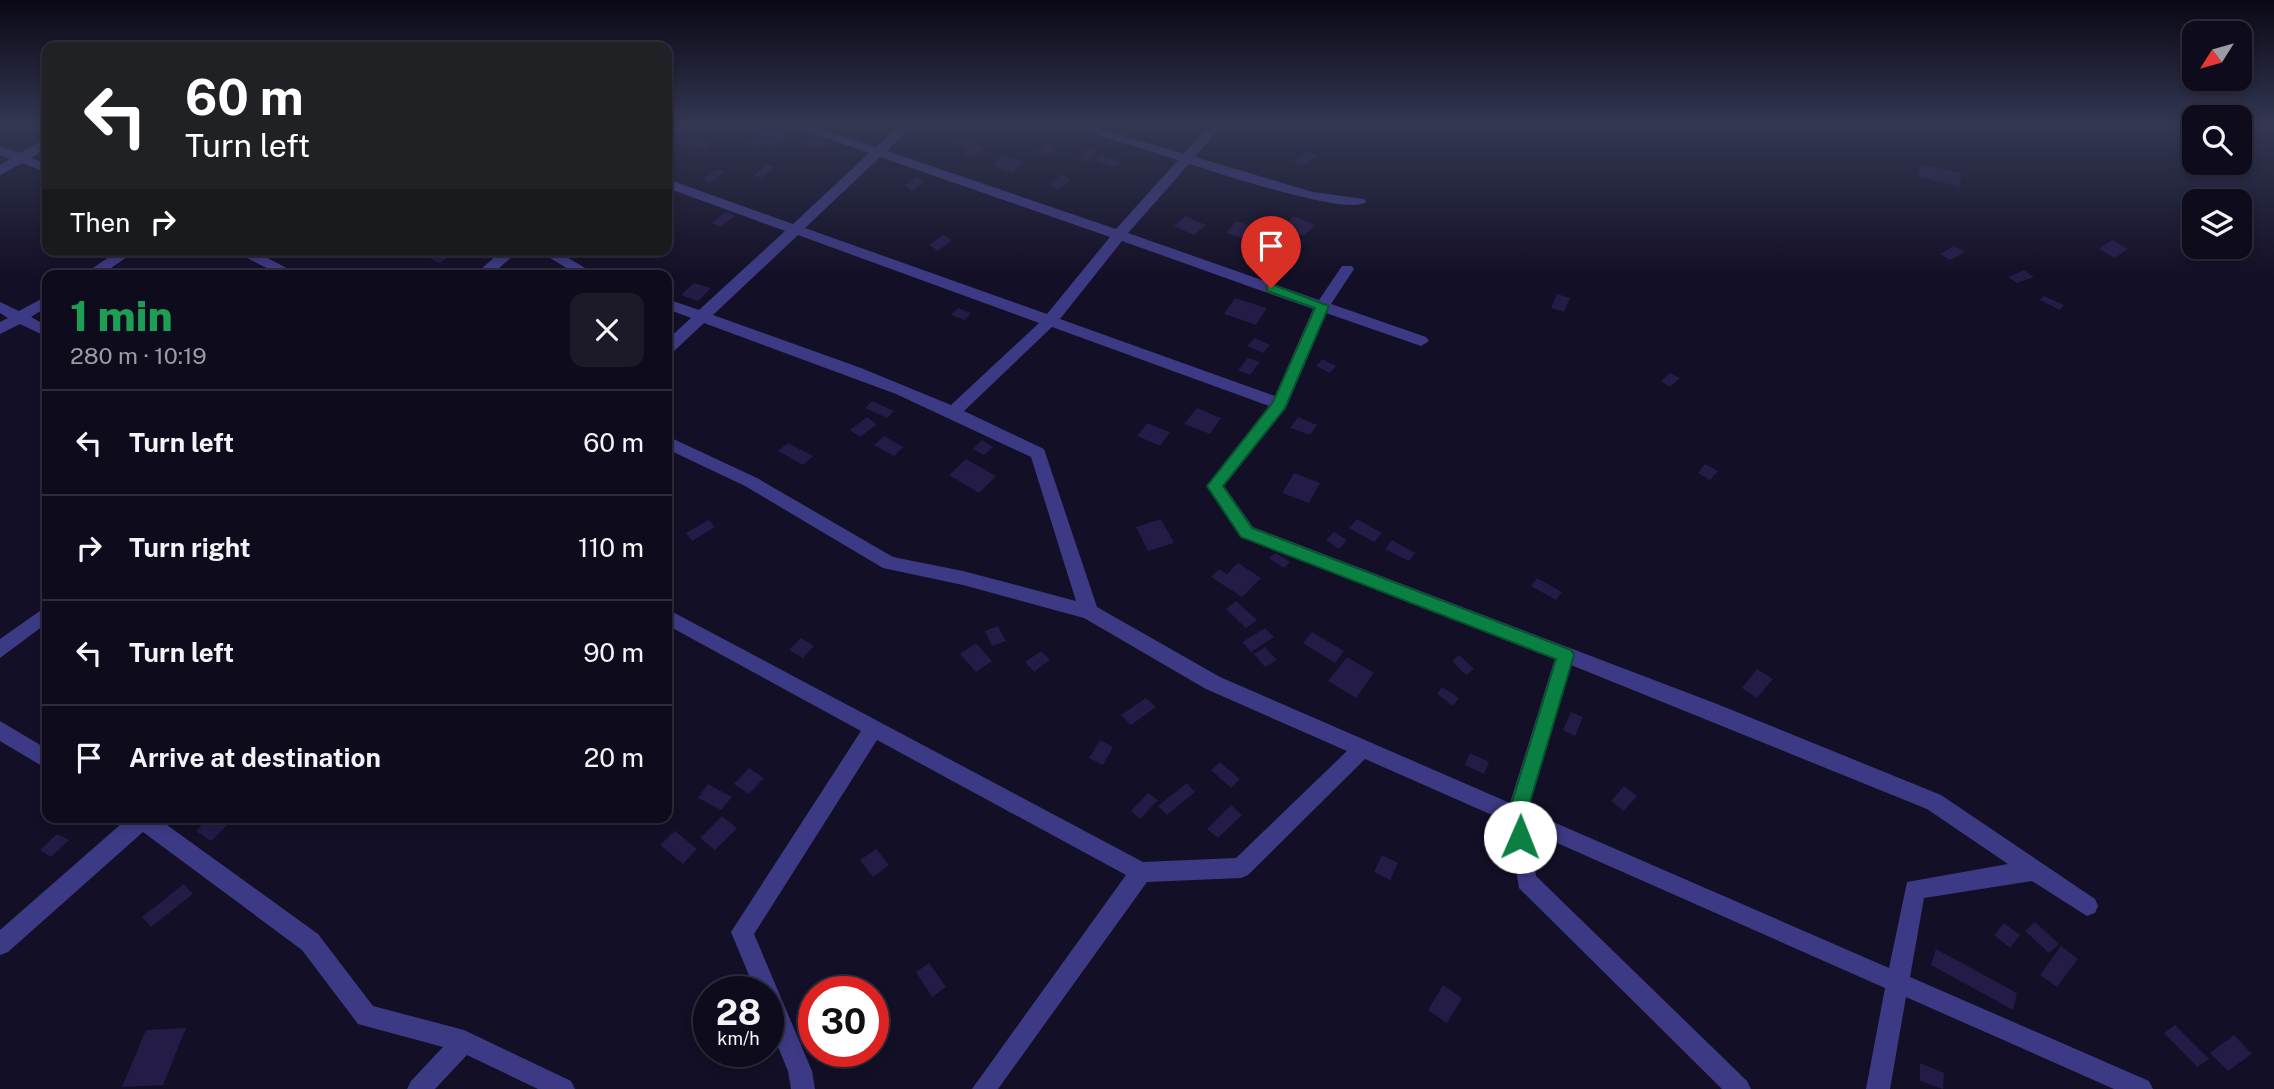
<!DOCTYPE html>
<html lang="en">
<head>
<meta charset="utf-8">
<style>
  :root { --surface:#0e0b1c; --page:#1c1929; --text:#f1f3f6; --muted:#9b9ba3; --line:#2e2b3b }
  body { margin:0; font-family:"Public Sans",sans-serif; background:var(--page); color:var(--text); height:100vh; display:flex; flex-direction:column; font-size:26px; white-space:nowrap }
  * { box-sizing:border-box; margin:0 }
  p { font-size:23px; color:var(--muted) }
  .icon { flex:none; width:38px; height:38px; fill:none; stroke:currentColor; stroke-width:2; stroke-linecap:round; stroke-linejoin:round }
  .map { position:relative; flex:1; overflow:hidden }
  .details { position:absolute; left:42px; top:270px; width:630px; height:553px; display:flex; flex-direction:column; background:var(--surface); border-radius:14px; box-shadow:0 4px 10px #0003,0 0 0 2px var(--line) }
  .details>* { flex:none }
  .banner { position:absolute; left:42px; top:42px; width:630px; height:214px; border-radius:14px; box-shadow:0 4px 10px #0003,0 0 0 2px var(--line); background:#202124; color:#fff; overflow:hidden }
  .needle { width:46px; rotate:233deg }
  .buttons { position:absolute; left:2182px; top:21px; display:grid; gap:14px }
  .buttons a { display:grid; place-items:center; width:70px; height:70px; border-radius:14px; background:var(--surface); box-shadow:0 4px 10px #0003,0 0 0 2px var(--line); font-size:35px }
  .speed { position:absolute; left:693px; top:976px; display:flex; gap:14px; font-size:35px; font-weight:700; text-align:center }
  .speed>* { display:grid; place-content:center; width:91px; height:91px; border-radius:50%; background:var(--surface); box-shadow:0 4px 10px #0003,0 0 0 2px var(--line); line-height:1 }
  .speed small { font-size:18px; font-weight:400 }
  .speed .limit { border:10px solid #d22; background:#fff; color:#111 }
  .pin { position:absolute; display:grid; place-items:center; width:60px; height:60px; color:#fff; margin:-72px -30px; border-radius:50% 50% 50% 0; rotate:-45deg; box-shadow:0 0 7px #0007 }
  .pin .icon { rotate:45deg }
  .me { position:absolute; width:77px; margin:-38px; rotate:1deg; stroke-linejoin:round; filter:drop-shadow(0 0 5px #0008) }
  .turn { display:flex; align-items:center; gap:24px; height:147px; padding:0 28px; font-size:32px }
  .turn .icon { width:91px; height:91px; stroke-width:2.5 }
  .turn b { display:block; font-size:49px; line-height:60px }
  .then { display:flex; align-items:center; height:66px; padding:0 28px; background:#0003; gap:14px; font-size:26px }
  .round { display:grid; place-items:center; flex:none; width:74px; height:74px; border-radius:14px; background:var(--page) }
  .head { display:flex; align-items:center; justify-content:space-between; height:119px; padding:0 28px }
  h1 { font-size:42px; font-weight:800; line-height:52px; color:#1e9e55 }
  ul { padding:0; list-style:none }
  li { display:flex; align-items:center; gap:21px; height:105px; padding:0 28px; border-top:2px solid var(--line) }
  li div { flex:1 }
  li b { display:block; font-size:26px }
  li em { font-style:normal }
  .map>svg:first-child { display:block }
</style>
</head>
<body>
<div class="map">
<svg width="2274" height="1089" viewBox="0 0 2274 1089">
  <rect width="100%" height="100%" fill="#130f26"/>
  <path fill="#241b47" d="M964,124h32l-15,11 -20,-8z
    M770,129l16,9 -16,9 -7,-4 -9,5 -8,-5z
    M960,135l17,8 -10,7 -17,-8z
    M693,138l19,5 -8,7 -19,-6z
    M810,138l17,6 -7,6 -17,-5z
    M1048,143l10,4 -11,9 -10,-4z
    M978,144l8,4 -15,10 -8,-4z
    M1089,148l8,3 -10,10 -9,-3z
    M1310,152l7,5 -16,9 -7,-5z
    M1003,155l21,7 -11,11 -21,-7z
    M1101,155l19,7 -6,6 -19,-7z
    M767,164l8,3 -13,11 -9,-2z
    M1920,164l41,9 -1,14 -41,-10z
    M717,169l8,3 -15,11 -7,-3z
    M1061,175l10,5 -13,9 -9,-5z
    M917,177l8,4 -12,10 -9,-5z
    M726,212l9,4 -15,11 -8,-4z
    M1185,216l21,9 -12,10 -20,-9z
    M1293,216l22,9 -11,11 -21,-9z
    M1236,221l20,7 -9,12 -21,-7z
    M943,235l9,5 -14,11 -9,-6z
    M2112,240l16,9 -13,9 -16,-9z
    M1954,246l11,6 -15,8 -10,-6z
    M426,250h33l-20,13 -18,-10z
    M2024,270l10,7 -17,6 -9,-6z
    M694,283l17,5 -13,13 -17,-6z
    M1557,294l13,4 -6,14 -13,-4z
    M2044,296l20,9 -4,5 -20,-10z
    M1235,298l32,10 -11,17 -32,-11z
    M958,308l13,5 -6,7 -14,-5z
    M1255,338l15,7 -7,8 -16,-7z
    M1248,358l12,4 -10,13 -12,-5z
    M1322,359l14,7 -6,7 -14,-7z
    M1670,373l10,5 -10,9 -9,-6z
    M872,401l22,10 -7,7 -22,-10z
    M1197,408l24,10 -11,16 -26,-10z
    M867,417l10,7 -17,13 -10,-7z
    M1298,417l19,8 -7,10 -20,-7z
    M1147,423l23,9 -10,14 -23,-10z
    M884,436l19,11 -9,9 -20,-11z
    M982,440l11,7 -9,8 -11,-6z
    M788,443l25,13 -10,9 -25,-14z
    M966,459l30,17 -17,17 -30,-18z
    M1705,464l13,7 -8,9 -12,-7z
    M1294,473l26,10 -11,20 -27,-10z
    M1161,519l13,24 -26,8 -12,-24z
    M1357,519l25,14 -8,9 -25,-14z
    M709,520l6,7 -23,14 -6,-8z
    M1334,532l13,8 -8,9 -13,-9z
    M1392,540l23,13 -6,8 -24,-12z
    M1276,553l14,9 -6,6 -15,-10z
    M1238,563l23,15 -19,19 -31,-20 8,-8 8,5z
    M1537,578l25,14 -6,8 -25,-14z
    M1236,601l21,19 -11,8 -20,-19z
    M998,626l8,15 -14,5 -7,-15z
    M1265,628l9,9 -23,15 -9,-10z
    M1312,632l32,19 -9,12 -32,-20z
    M801,638l13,8 -11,12 -14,-8z
    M976,643l16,18 -16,11 -16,-18z
    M1265,647l12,13 -12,7 -11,-13z
    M1041,651l9,9 -16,12 -9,-10z
    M1459,655l15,14 -8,6 -14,-14z
    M1347,657l27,16 -18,25 -28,-17z
    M1757,669l16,10 -16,19 -15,-10z
    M1442,687l17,11 -6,8 -16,-12z
    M1146,698l10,9 -25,18 -10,-10z
    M1571,712l12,5 -8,19 -12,-6z
    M1100,740l13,7 -10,18 -14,-7z
    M1470,753l19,9 -5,12 -19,-9z
    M1220,762l20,17 -9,9 -20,-18z
    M749,768l15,10 -15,16 -15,-10z
    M1187,783l8,9 -28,23 -9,-9z
    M708,784l24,13 -11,13 -23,-12z
    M1624,786l13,10 -13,15 -13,-10z
    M1148,793l10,7 -18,19 -9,-8z
    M1231,805l11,10 -24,23 -11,-9z
    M722,816l15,12 -22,22 -15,-12z
    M209,817h26l-24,24 -15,-10z
    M675,831l22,18 -14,15 -23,-19z
    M57,834l12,6 -18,17 -11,-7z
    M876,849l13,16 -16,12 -13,-17z
    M1382,855l16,8 -8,17 -16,-8z
    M184,884l9,10 -42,33 -9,-10z
    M2035,922l24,22 -10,9 -24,-22z
    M2004,923l16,12 -10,13 -16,-13z
    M2061,946l17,13 -21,28 -17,-12z
    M1936,949l81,44 -4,17 -82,-45z
    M929,963l17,24 -14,10 -16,-25z
    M1443,985l19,13 -15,25 -19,-13z
    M2175,1025l34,34 -12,8 -33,-34z
    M186,1028l-23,57 -41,2 24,-57z
    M2234,1035l18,19 -24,17 -18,-18z
    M1920,1063l24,10 -1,16 -23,-8z"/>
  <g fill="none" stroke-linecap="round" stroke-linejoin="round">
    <path fill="#3d3a85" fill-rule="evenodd" d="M672,124h14l-19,14v-10z
      M785,124h19l72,23 24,-23h14l-27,27 229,78 62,-69 -115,-36h20l101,30 26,-30h13l-28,33 118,35 51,7 2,3c-17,15 -150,-30 -177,-38l-61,69 191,67 23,-34h10l2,3 -23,35 95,33 3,4 -8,5 -95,-33 -40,95 -62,78 29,41 464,177 224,91 154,104 3,7 -3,7 -8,3 -55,-35 -108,17 -14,79 239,104 4,8h-39l-208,-92 -16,92h-24l19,-101 -355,-157 6,45 211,205 4,8h-29l-203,-201 -11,-66 -143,-63 -117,116 -7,3 -94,4 -149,207h-26l154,-214 -249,-135 -123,194 58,137 3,18h-24l-3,-18 -20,-48v-31h-12l-25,-60 130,-201 -194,-106v-16l476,253 93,-4 111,-107 -141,-62 -122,-71 -121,-33 -80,-17 -138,-82 -78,-37v-13l90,42 136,79 70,14 113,30 -45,-144 -135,-63 -192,-71 -32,30 -5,1v-14l24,-22 -24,-9v-10l32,11 86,-79 -118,-43v-9l126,45 76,-71zM880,157l230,80 -63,77 -242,-86zM798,235l241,88 -88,82 -90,-37 -148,-53zM1122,241l191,68 -38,87 -215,-77zM1052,327l217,79 -62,80 34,51 314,121 -45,145 -290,-126 -123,-70 -53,-158 -80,-38zM1571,665l356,144 81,55 -101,18 -18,86 -361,-157z
      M47,138v9l-16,11 16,6v9l-25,-10 -22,12v-10l10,-6 -10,-4v-9l20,7z
      M119,250h18l-36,25h-18z
      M232,250h20l48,25h-20z
      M503,250h17l-29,25h-17z
      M537,250h18l42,25h-19z
      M47,296v11l-16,10 16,9v11l-27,-13 -20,10v-12l8,-4 -8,-5v-11l19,9z
      M47,606v17l-47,35v-19z
      M0,721l47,28v20l-47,-28z
      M129,817h27l162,117 55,72 91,24 107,51 4,8h-37l-71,-34 -32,34h-28l4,-8 32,-34 -85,-23 -56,-74 -159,-118 -135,120 -8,3v-25z"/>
  </g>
  <linearGradient id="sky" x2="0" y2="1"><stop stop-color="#0a0815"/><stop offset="0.45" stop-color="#333752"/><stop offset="1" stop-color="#333752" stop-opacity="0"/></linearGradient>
  <rect width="2274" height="277" fill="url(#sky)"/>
  <path fill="#0b8043" stroke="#07532c" stroke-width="2" d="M1271,284l58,22 -44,102 -62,78 29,42 319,122 3,5 -48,160 3,22 -2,6 -7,3 -7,-3 -5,-28 48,-156 -315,-122 -34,-51 66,-84 42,-94 -48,-17v-6z"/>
</svg>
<div class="buttons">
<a><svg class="needle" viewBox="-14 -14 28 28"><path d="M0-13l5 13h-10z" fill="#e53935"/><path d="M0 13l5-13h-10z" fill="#9b9ba3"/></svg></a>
<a><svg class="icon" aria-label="search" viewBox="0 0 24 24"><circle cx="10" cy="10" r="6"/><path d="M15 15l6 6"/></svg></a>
<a><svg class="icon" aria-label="layers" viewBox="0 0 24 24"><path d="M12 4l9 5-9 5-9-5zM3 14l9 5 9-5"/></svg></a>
</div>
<div class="speed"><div>28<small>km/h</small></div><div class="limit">30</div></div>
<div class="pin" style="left:1271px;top:288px;background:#d93025"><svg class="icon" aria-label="arrive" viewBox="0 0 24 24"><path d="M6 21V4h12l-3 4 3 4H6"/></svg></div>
<svg class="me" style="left:1520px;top:837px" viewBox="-20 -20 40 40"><circle r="19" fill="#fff"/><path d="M0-13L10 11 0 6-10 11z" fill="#0b8043"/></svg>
<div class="banner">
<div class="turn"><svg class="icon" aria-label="left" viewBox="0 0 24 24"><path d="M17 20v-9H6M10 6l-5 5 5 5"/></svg><div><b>60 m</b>Turn left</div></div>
<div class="then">Then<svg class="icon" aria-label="right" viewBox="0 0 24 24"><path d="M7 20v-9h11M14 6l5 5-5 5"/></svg></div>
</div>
<section class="details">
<div class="head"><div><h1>1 min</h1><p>280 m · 10:19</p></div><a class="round"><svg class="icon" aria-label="close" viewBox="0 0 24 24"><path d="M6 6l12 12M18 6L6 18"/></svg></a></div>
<ul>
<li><svg class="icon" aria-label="left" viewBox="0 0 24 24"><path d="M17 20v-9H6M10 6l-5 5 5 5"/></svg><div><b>Turn left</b></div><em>60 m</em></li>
<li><svg class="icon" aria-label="right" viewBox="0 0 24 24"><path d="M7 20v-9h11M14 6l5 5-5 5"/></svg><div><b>Turn right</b></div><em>110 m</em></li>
<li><svg class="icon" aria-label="left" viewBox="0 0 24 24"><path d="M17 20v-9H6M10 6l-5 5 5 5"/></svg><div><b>Turn left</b></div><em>90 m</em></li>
<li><svg class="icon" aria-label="arrive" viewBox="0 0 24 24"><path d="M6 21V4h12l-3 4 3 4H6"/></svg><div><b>Arrive at destination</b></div><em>20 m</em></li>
</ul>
</section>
</div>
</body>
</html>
